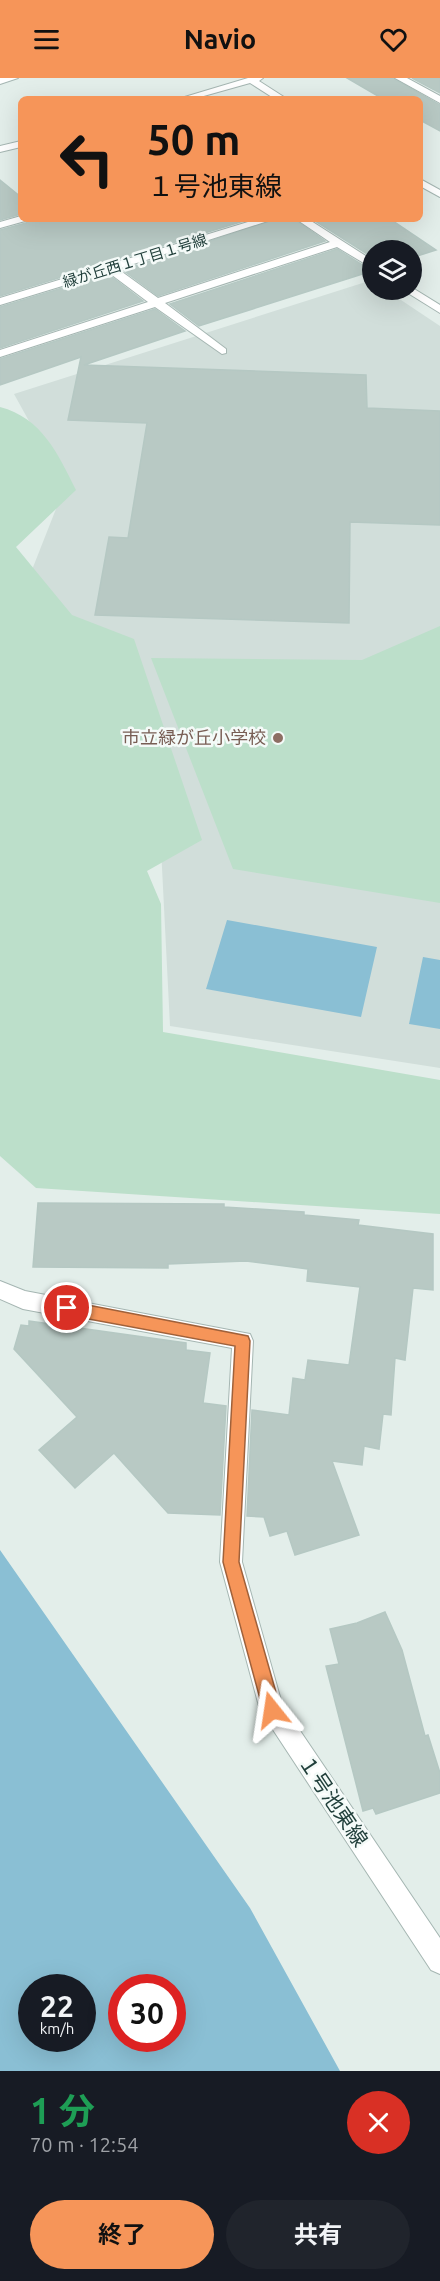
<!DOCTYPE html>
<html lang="ja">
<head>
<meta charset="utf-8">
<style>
  :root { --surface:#171b24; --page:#20242c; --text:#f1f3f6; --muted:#9ea1a6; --accent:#f69559 }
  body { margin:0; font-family:Ubuntu,"Noto Sans JP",sans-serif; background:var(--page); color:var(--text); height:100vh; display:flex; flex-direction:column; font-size:22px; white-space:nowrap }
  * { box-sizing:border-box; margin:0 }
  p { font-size:20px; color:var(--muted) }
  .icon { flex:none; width:33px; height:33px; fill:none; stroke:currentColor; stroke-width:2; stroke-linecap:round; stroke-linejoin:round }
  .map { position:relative; height:1993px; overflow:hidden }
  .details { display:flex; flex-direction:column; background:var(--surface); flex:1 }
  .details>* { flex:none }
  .hud { position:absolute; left:18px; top:18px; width:405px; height:126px; border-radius:9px; box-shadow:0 6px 24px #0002; background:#f69559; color:#111; overflow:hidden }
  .controls { position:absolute; left:362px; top:162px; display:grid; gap:12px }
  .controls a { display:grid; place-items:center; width:60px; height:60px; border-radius:50%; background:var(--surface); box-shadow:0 6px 24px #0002; font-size:30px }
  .speed { position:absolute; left:18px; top:1896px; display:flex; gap:12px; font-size:30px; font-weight:700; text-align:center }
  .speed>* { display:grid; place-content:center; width:78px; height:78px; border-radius:50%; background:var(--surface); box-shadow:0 6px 24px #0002; line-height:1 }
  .speed small { font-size:15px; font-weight:400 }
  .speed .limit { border:9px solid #d22; background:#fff; color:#111 }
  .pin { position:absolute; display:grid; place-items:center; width:51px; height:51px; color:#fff; margin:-26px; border:3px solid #fff; border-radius:50%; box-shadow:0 2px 6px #0007 }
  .me { position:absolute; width:66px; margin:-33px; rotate:345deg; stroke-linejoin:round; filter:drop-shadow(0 0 4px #0008) }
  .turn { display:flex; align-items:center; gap:21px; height:126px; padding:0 30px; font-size:27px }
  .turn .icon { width:78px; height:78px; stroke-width:2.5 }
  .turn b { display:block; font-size:42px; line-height:51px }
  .round { display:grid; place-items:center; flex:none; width:63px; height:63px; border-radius:32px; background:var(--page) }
  .head { display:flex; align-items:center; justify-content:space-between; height:102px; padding:0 30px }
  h1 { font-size:36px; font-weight:700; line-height:45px; color:#1e9e55 }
  .cta { display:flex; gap:12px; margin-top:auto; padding:12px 30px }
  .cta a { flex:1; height:69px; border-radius:36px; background:var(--accent); color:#111; font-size:24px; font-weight:700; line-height:69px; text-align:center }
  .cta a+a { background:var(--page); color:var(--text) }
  header { display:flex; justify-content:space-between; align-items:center; height:78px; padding:0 30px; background:var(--accent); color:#111; font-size:27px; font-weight:700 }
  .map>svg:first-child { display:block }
</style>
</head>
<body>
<header><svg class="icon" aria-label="menu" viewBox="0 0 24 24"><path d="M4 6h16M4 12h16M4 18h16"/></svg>Navio<svg class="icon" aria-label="heart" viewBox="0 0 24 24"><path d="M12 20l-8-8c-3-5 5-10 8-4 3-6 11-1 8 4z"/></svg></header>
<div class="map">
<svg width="440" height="1993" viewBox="0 0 440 1993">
  <rect width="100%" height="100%" fill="#e3eeea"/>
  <path fill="#d1deda" d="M372,202v10h14l54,36v742l-270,-42 -10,-198 -132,-248 37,-94 -51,-92z"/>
  <path fill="#bcdfca" d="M0,329c42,11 58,47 76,83l-60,57 56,68 62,24 68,201 -55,31 14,33 2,128 277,48v134l-404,-26 -36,-32z
    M440,548v277l-207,-34 -82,-211 211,2z"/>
  <path fill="#8abfd4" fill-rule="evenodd" d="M227,842l150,27 -16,70 -155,-28z
    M423,879l17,3v69l-31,-5z
    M0,1472l250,358 90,163h-340zM32,1910h50v50h-50zM122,1910h50v50h-50z"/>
  <path fill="#b8c9c4" stroke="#b5c8c3" stroke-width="1.5" d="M347,0h46l47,27v26l-20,-11v-21h-37z
    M412,0h28v15z
    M0,102l21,17v17l-21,6z
    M28,141h222l-250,77v-66l26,-7z
    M276,141h18l31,22 -167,55 -35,-26z
    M312,141h78l46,31 -25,8v-8h-39v7z
    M337,171l35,22 -173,55 -29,-22z
    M108,196l35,27 -143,47v-41z
    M155,231l30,22 -101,34 282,10 1,33 73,3v114l-90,-3 -1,101 -254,-8 14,-78 19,1 19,-115 -79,-3 13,-63 -81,28v-26z
    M38,1125l186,1v3l80,5v3l55,5 -1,5 75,9v56l-20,-2 -8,72 -10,-2 -4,57 -8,-1 -4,35 -15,-3 -2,19 -30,-4 27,74 -64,20 -8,-24 -17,5 -6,-19 -17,-1 5,-106 37,5 4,-37 12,2 3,-20 41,5 11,-78 -53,-6 1,-12 -62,-8 -78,3v4l-135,-1z
    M29,1243l157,22v7l24,3 -7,50 23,3 -6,109 -52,-2 -54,-60 -39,35 -36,-38 38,-33 -63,-68 7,-24 8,1z
    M385,1534l17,38 23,86 3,-1 12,38v20l-64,21 -3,-6 -10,3 -37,-145 13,-2 -9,-35 27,-6z"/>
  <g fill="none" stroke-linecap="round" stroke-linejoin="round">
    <g stroke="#a5b6b2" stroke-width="2">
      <path id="minor" d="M248,0h15l-4,3 28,18h-12l-25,-16 -57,16h-15z
        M395,0h12l33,18v7z
        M21,63v6l-21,5v-6z
        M420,101l20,11v7l-20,-11z
        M21,138v3h5l-1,2 -25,7v-6z
        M258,141h16l-156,50 40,29 172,-56 -34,-23h12l64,41v8l-35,-21 -172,56 61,46v4l-4,1 -67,-47 -155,50v-7l148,-48 -40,-30 -108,33v-7z
        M411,209l29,18v8l-37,-23h8z
        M0,1203l25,10 225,43 3,7 -11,221 40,142 158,234v36l-9,-4 -171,-260 -40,-148 12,-214 -209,-39 -23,-10z"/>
    </g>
    <g stroke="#a5b6b2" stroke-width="2">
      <path id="tertiary" d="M0,0h18l-18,6z"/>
    </g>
    <use href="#minor" fill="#fff" fill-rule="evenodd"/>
    <use href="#tertiary" fill="#fff" fill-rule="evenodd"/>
  </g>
  <path fill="#f69559" stroke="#a0613a" stroke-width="1.5" d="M67,1223l181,35 2,5 -11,221 42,148 -3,7 -6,2 -6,-2 -3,-7 -40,-148 12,-216 -168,-31 -6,-2 -2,-5 2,-5z"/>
  <circle fill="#8d6e63" stroke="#f4faf8" stroke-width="2" cx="278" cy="660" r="6"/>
  <g text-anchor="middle" stroke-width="5" stroke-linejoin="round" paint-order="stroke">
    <g font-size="15" fill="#22403c" stroke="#f4faf8">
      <text transform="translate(135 183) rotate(-17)" y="5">緑が丘西１丁目１号線</text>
    </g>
    <g font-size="18" fill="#785e54" stroke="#f4faf8" text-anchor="end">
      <text x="266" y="666">市立緑が丘小学校</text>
    </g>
    <g font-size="21" fill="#22403c" stroke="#f4faf8">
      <text transform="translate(333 1723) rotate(56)" y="7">１号池東線</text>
    </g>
  </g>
</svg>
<div class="controls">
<a><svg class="icon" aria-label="layers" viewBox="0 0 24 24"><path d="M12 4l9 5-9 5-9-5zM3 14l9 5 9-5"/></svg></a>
</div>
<div class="speed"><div>22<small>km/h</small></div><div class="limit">30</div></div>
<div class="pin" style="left:67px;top:1230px;background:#d93025"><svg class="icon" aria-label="arrive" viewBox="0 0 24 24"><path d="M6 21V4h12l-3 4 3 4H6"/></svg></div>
<svg class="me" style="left:272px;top:1632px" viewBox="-20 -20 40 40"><path d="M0-17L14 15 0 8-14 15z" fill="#f69559" stroke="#fff" stroke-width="4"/></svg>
<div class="hud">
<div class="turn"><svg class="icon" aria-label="left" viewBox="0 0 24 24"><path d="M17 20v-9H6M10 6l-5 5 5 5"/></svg><div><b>50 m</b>１号池東線</div></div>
</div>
</div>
<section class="details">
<div class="head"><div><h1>1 分</h1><p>70 m · 12:54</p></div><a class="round" style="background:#d93025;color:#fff"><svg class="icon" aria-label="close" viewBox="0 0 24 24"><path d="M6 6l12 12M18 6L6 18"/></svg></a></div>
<div class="cta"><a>終了</a><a>共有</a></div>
</section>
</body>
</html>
